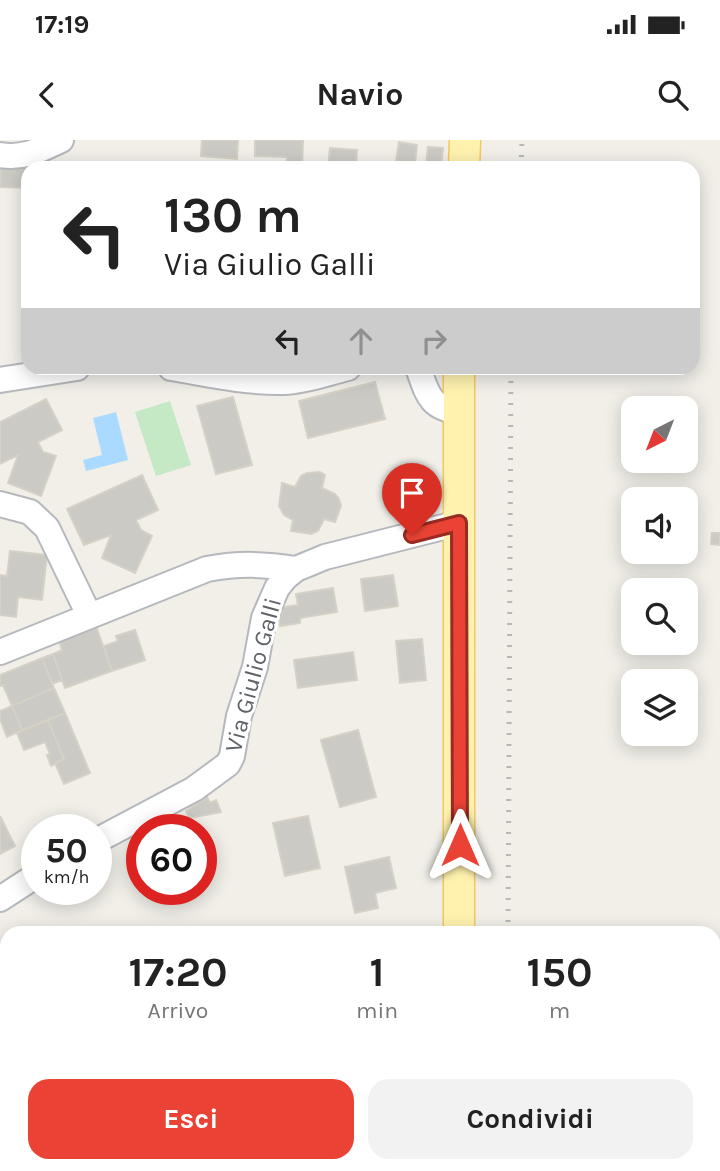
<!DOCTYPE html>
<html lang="it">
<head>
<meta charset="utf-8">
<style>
  :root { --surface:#fff; --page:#f2f2f2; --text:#222; --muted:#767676; --accent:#ea4335 }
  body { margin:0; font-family:Karla,sans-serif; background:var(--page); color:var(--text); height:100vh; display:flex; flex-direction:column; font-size:26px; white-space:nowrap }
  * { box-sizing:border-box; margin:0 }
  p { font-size:23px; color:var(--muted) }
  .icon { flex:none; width:38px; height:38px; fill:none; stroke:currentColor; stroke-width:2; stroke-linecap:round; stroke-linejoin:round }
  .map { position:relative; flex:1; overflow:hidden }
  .sheet { position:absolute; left:0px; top:786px; width:721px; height:247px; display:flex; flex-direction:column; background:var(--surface); border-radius:21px 21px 0 0; box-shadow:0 4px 18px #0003 }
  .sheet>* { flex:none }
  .top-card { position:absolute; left:21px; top:21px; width:679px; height:214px; border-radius:21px; box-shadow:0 4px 18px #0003; background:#fff; color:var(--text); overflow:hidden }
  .needle { width:46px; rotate:222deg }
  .controls { position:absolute; left:621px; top:256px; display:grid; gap:14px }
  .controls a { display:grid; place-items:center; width:77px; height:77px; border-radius:14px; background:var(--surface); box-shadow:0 4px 18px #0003; font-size:35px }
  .speed { position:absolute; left:21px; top:674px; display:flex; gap:14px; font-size:35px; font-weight:700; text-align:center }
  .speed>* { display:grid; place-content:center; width:91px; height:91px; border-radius:50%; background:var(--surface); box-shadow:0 4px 18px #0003; line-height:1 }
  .speed small { font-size:18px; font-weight:400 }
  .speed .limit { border:10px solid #d22; background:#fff; color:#111 }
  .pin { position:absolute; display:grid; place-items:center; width:60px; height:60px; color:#fff; margin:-72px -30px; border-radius:50% 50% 50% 0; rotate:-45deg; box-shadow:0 0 7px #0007 }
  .pin .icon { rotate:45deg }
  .me { position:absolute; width:77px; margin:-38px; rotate:0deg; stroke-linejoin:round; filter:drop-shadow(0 0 5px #0008) }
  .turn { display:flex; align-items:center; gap:24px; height:147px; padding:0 28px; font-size:32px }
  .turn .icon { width:91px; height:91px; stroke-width:2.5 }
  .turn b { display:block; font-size:49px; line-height:60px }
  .lanes { display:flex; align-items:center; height:66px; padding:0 28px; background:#0003; justify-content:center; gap:35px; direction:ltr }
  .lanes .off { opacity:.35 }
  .eta { display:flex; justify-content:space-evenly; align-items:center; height:119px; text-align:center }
  .eta b { font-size:42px; font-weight:700; line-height:49px }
  .button { display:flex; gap:14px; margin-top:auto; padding:14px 28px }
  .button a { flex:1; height:80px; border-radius:21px; background:var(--accent); color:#fff; font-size:28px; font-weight:700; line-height:80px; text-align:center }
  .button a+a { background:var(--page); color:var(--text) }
  .status { display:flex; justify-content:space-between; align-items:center; height:49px; padding:0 35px; background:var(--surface); direction:ltr }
  .status svg { height:19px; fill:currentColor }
  header { display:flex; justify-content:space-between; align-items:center; height:91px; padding:0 28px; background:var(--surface); font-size:32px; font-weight:700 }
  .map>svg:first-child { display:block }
</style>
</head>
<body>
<div class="status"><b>17:19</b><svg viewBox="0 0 49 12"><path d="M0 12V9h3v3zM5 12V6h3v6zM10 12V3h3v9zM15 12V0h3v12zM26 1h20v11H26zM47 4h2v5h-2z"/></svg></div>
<header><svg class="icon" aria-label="back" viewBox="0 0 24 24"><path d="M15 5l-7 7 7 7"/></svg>Navio<svg class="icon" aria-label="search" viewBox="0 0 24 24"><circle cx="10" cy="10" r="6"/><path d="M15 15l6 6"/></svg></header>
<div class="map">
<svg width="720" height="1031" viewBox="0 0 720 1031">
  <rect width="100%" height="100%" fill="#f1efe8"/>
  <path fill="#e0deda" d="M530,1026h102l1,5h-103z"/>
  <path fill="#c5e8c5" d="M170,261l21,64 -35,11 -21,-64z"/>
  <path fill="#aadaff" d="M116,272l12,48 -42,11 -3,-11 19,-5 -9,-37z"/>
  <path fill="#cccac5" stroke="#d6d1c6" stroke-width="2" d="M202,0h36l-1,19 -36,-3z
    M255,0h48l-1,28 -16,-1 1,-10 -32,-1z
    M399,2l18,3 -2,18 -19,-2z
    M428,7l15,1 -2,18 -15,-2z
    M330,8l27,2 -1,18h-28z
    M1,24l52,2v2h-25v20l-28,-1z
    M375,242l10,37 -77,19 -9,-37z
    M233,257l19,68 -36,9 -19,-68z
    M46,259l16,31 -24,12 5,10 13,4 -15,40 -33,-13 10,-28 -18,9v-42z
    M320,332l5,3 -3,13 13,6 4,5 2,7 -6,16 -11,-3 -6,12 -7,3 -20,-3 2,-11 -9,-5 -5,-9 3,-23 13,4 6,-11 6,-3z
    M142,335l16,35 -22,10 5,10 11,6 -17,37 -33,-15 9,-23 -27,10 -17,-36z
    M712,393h8v12l-9,-1z
    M10,411l37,4 -5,45 -24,-3 -2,20 -16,-2v-40l7,1z
    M393,435l5,31 -33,5 -4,-32z
    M333,448l4,24 -37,6v5l-20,3 -3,-18 21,-3 -2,-11z
    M96,486l16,45 -47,17 -12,-34 9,-4 -3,-10z
    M135,490l10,30 -33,11 -8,-25 14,-5 -2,-5z
    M422,499l4,41 -26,3 -4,-42z
    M353,512l4,28 -59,8 -4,-28z
    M53,514l9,26 -10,4 -10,-26z
    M42,518l12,30 -42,18 -9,-21 -3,1v-11z
    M54,548l11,25 -43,17 -10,-24z
    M12,566l10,24 -15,7 -7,-18v-8z
    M65,573l25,60 -26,11 -9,-21 9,-4 -16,-39z
    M48,580l16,39 -13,7 -4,-11 3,-1 -5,-12 -21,8 -7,-17z
    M358,590l18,67 -36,10 -19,-67z
    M207,657l3,6 6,-3 5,12 -32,6 -3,-7z
    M0,676l15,30 -15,8z
    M308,676l12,52 -35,8 -12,-53z
    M389,717l7,31 -21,5 3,15 -23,5 -10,-46z
    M0,924l7,3 -1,48 -6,-2z
    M547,1026h43v5h-43z"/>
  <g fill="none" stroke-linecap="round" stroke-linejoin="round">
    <g stroke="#b5b8bc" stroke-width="28">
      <path id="minor" d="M0,15c24,4 40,-5 61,-15
        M171,228c37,6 76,15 113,14 22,-1 43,-9 64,-14
        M418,228c9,24 11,41 41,43
        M0,240l77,-12
        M0,364l30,8 17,16 42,87
        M0,512l207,-83c33,-6 56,-5 89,0
        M96,701l98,-52 34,-25 4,-8 7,-40 16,-49 9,-49 13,-30 9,-11 10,-8 29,-12 134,-34
        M0,759l37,-24"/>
    </g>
    <g stroke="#f2c960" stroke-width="33">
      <path id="major" d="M464,28l1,-28
        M459,228v565
        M462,1026v5"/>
    </g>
    <use href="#minor" stroke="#fff" stroke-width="24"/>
    <use href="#major" stroke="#fff2af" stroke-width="30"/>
    <path stroke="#b6b7b8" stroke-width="5" stroke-dasharray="2 9" stroke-linecap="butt" d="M521,28l1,-28
      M508,793l3,-565
      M520,1026l1,5"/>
  </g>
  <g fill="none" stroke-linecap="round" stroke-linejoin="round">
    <g stroke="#982c22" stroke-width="18">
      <path id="route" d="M412,395l47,-12 1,322"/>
    </g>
    <use href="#route" stroke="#ea4335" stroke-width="12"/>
  </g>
  <g text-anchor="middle" stroke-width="6" stroke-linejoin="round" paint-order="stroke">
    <g font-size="24" fill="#5f6368" stroke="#fff">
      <text transform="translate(253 535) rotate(-75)" y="8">Via Giulio Galli</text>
    </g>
  </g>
</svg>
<div class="controls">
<a><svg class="needle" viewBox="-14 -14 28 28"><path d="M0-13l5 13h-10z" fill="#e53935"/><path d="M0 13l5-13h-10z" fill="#767676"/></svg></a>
<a><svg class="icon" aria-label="sound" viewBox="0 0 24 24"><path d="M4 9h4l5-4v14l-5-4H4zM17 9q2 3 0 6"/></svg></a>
<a><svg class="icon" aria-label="search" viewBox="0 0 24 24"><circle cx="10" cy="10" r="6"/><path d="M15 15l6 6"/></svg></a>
<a><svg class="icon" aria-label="layers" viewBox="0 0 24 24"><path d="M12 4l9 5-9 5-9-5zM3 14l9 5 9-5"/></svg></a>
</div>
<div class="speed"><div>50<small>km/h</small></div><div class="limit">60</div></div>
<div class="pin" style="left:412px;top:395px;background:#d93025"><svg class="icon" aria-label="arrive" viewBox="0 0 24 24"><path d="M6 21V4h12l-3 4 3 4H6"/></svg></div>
<svg class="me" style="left:460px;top:705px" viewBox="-20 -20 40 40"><path d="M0-17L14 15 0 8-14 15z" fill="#ea4335" stroke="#fff" stroke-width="4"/></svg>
<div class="top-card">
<div class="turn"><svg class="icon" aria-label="left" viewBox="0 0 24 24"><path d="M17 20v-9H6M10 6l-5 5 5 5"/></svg><div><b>130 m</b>Via Giulio Galli</div></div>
<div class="lanes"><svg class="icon" aria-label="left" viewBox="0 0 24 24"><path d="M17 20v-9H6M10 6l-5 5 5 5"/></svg><svg class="icon off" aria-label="ahead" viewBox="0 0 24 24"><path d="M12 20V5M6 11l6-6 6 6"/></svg><svg class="icon off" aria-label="right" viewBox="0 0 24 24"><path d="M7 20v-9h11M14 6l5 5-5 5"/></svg></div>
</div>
<section class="sheet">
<div class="eta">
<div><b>17:20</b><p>Arrivo</p></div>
<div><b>1</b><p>min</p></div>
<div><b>150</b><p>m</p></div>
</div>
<div class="button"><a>Esci</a><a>Condividi</a></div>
</section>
</div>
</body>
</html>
